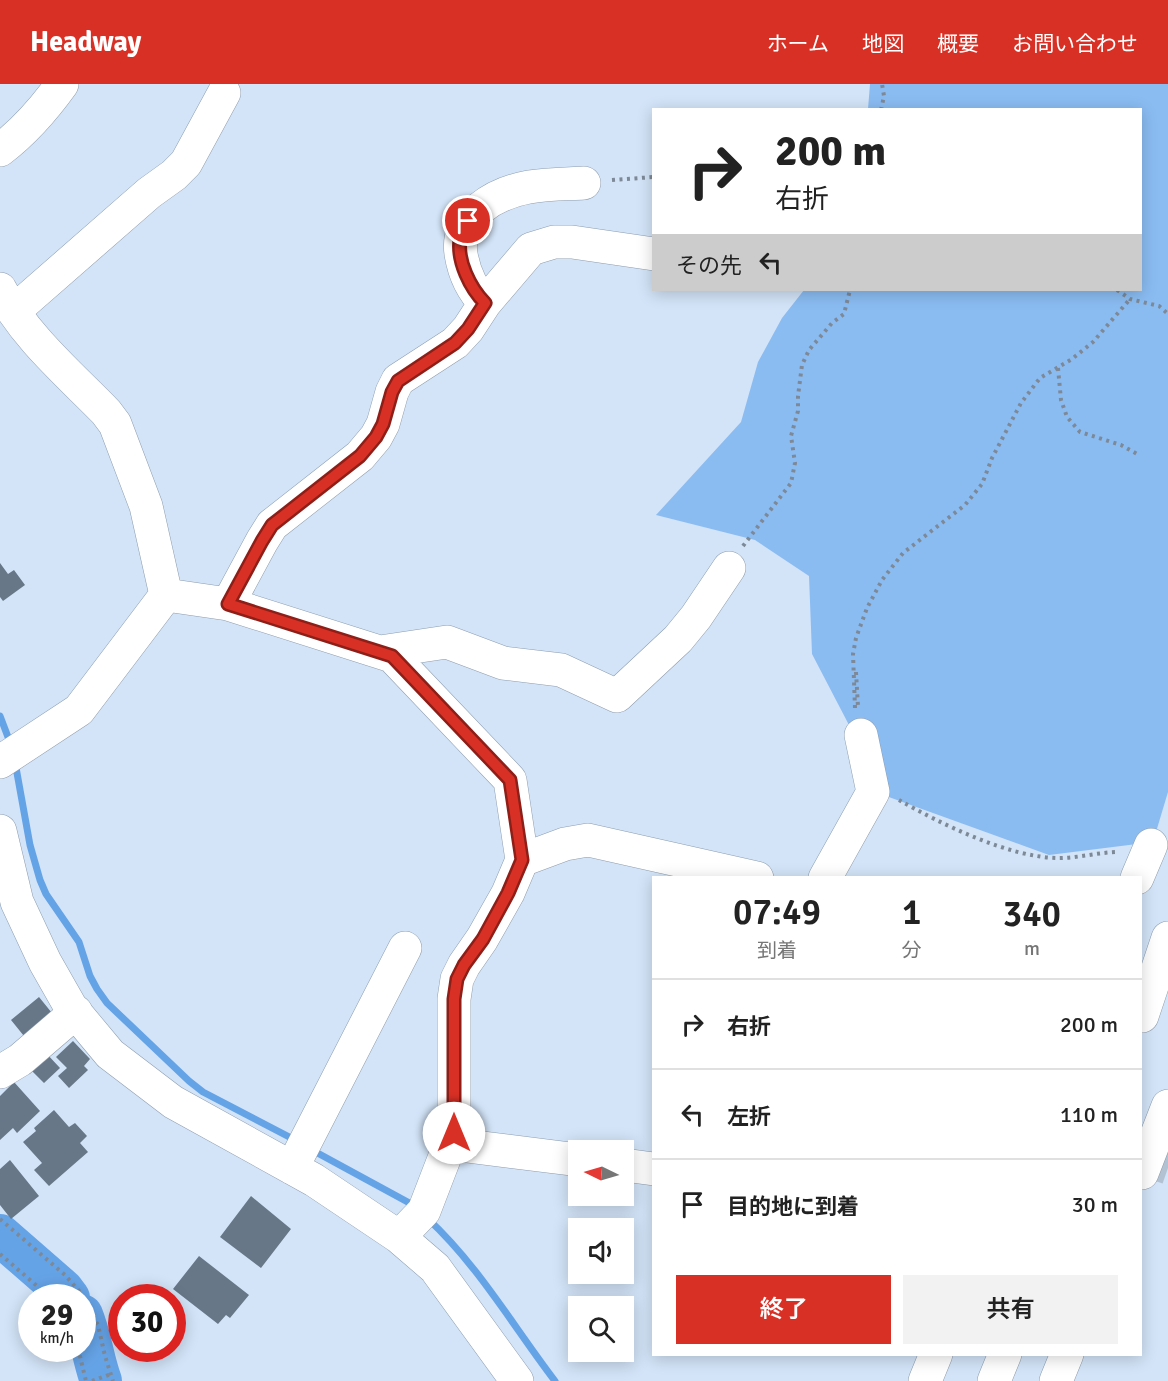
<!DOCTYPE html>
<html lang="ja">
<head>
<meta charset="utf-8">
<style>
  :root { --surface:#fff; --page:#f2f2f2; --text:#222; --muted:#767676; --line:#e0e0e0; --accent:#d93025 }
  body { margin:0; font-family:Signika,"Noto Sans JP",sans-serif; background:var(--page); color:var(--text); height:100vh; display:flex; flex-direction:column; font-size:22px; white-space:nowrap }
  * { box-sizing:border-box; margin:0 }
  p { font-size:20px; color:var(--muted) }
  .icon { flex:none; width:33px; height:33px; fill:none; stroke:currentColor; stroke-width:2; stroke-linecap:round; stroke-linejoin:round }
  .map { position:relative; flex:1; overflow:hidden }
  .details { position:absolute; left:652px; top:792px; width:490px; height:480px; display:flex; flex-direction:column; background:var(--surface); border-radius:0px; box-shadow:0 3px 15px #0003 }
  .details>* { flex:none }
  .top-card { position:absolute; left:652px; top:24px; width:490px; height:183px; border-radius:0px; box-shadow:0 3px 15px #0003; background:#fff; color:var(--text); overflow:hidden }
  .needle { width:39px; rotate:275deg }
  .controls { position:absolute; left:568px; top:1056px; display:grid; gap:12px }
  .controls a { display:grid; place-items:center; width:66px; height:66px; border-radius:0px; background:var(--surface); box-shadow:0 3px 15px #0003; font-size:30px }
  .speed { position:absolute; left:18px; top:1200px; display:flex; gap:12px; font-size:30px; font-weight:700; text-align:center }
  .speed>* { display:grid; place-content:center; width:78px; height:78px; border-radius:50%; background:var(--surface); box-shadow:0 3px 15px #0003; line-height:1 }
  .speed small { font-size:15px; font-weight:400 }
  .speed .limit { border:9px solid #d22; background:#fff; color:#111 }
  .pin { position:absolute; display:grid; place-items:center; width:51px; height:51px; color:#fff; margin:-26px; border:3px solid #fff; border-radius:50%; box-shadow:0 2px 6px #0007 }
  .me { position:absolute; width:66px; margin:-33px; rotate:0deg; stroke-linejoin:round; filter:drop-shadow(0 0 4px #0008) }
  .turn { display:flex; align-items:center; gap:21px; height:126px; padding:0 24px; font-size:27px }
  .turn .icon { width:78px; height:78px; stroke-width:2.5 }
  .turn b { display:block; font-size:42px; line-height:51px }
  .then { display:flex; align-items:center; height:57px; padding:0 24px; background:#0003; gap:12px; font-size:22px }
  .eta { display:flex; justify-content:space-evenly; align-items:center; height:102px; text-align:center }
  .eta b { font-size:36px; font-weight:600; line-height:42px }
  .primary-button { display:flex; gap:12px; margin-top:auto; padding:12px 24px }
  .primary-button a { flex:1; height:69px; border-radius:0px; background:var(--accent); color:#fff; font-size:24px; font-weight:600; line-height:69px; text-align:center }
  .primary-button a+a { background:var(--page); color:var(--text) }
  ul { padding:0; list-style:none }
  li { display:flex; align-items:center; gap:18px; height:90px; padding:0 24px; border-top:2px solid var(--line) }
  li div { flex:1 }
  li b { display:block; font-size:22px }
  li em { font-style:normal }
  header { display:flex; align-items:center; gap:36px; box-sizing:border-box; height:84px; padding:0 30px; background:var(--accent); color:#fff }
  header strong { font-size:28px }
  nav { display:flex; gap:33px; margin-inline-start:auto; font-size:21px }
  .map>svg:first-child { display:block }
</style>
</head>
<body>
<header>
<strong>Headway</strong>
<nav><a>ホーム</a><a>地図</a><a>概要</a><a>お問い合わせ</a></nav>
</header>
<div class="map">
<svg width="1168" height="1297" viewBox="0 0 1168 1297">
  <rect width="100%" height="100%" fill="#d3e4f8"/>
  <path fill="#8abcf2" d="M870,0h298v708l-15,50 -104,13 -163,-59 -74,-142 -3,-78 -54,-36 -99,-25 85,-93 17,-60 24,-44 22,-28h338v-180l-274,-1z"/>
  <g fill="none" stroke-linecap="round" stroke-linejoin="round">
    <path stroke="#65a3e7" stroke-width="7" d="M0,632l11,29
      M15,678l15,83 10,35 6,14 33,48 11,34 7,13 10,14 82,78 14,11 94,49
      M312,1066l103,56
      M427,1134c51,47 86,108 128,163"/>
    <path stroke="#65a3e7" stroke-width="42" d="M0,1151l63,55 6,8
      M82,1231c9,22 11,44 19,66"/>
  </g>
  <path fill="#677788" d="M0,479l8,11 6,-4 11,15 -22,16 -3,-4z
    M39,913l17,21 -28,23 -17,-21z
    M73,957l17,18 -6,7 4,4 -19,18 -11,-12 9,-8 -11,-11z
    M46,969l14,15 -16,15 -12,-12z
    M14,998l26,29 -23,22 -4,-5 -13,12v-44z
    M54,1026l15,17 6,-4 12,13 -7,7 8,9 -39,34 -15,-16 8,-7 -19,-21 13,-11 -2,-3z
    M10,1076l29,36 -28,23 -11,-14v-36z
    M251,1112l40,33 -30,39 -41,-31z
    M199,1172l50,39 -19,23 -4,-3 -8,9 -45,-35z"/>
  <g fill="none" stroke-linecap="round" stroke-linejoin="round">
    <path stroke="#b3c2d3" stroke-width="33" stroke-dasharray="33 16" stroke-linecap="butt" d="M1142,1075l26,9"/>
    <g stroke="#8d9daf" stroke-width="34">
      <path id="minor" d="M0,66c25,-19 44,-41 62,-66
        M0,205c25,48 68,84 106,123l9,12 31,82 20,89 -87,115 -79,52
        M485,219c-13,-13 -21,-31 -24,-49 -6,-39 35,-61 68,-67 18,-3 37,-3 55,-4
        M14,227l135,-118 25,-18 12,-12 38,-70
        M166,511l62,9 164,52 118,124 12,80 -14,33 -26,46 -18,26 -7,14 -3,20v134l-30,78 -25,26
        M228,520l34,-63 10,-16 88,-69 16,-19 7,-13 9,-32 6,-12 57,-37 13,-14 17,-26 46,-54 23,-7h18l82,12
        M380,568l67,-10 56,21 58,7 56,26 61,-57 18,-22 33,-49
        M0,747l17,71 28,60 25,44 40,48 63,48 141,78 85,57 36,31 82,113
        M522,776l43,-16 23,-4 169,38
        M825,794l48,-86 -12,-57
        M1137,794l14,-33
        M0,988l20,-12 56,-48
        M451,1060l128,16
        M624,1081l30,4
        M292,1084l113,-220
        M925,1297l11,-27"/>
    </g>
    <g stroke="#8d9daf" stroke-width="34">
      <path id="highway" d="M1142,932l26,-78
        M1142,1089l26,-67
        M994,1297l11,-27
        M1056,1297l11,-27"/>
    </g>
    <path stroke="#7e8997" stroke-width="4" stroke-dasharray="3 4.5" stroke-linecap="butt" d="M881,26l3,-14 -2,-12
      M612,96l42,-3
      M1117,206l13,9 29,7 9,8
      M1058,284l3,32 6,17 13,15 41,13 18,10
      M743,462l48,-63 4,-20 -4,-27 7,-25v-15l4,-31 7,-15 23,-27 12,-9 6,-24
      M856,588l2,35
      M855,624l-2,-54 3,-16 11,-30 15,-28 21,-27 62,-48 17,-21 10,-26 29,-55 19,-25 32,-19 21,-17 37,-43
      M899,716c42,24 111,58 160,58 20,0 40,-6 60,-6
      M0,1135l65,56 15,17 18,33 7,31 8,25
      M0,1170l51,44
      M78,1264l8,33
      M92,1297l19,-7"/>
    <use href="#minor" stroke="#fff" stroke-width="33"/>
    <use href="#highway" stroke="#fff" stroke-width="33"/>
  </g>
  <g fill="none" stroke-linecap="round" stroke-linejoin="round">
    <g stroke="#8d1f18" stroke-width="15">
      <path id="route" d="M454,1049v-134l3,-20 7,-14 19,-26 25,-46 14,-33 -12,-80 -118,-124 -164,-52 34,-63 10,-16 88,-69 16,-19 7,-13 9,-32 6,-11 57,-38 13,-14 17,-26c-15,-15 -28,-42 -25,-63 1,-7 5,-13 8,-19"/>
    </g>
    <use href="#route" stroke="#d93025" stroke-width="10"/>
  </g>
</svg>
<div class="controls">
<a><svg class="needle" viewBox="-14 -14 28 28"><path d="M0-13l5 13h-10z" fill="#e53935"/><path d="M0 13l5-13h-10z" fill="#767676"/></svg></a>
<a><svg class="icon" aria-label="sound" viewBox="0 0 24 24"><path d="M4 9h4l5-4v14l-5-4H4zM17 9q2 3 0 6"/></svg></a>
<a><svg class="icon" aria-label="search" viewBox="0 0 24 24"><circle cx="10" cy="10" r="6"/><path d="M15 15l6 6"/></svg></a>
</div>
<div class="speed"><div>29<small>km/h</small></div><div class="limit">30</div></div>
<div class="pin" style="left:468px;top:137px;background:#d93025"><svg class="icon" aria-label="arrive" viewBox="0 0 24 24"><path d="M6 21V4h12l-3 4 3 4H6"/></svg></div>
<svg class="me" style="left:454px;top:1049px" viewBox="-20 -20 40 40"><circle r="19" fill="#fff"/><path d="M0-13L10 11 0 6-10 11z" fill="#d93025"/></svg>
<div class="top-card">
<div class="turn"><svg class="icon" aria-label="right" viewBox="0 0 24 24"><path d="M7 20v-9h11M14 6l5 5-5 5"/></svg><div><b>200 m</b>右折</div></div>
<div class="then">その先<svg class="icon" aria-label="left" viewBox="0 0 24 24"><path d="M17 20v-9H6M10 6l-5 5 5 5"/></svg></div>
</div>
<section class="details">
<div class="eta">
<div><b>07:49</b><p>到着</p></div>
<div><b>1</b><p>分</p></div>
<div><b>340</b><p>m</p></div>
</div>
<ul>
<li><svg class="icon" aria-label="right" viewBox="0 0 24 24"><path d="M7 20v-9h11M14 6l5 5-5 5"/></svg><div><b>右折</b></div><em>200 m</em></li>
<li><svg class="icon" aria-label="left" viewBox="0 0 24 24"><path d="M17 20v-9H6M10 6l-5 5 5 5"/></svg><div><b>左折</b></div><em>110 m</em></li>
<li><svg class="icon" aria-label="arrive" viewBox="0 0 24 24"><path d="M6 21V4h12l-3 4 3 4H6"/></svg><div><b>目的地に到着</b></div><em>30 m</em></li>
</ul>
<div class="primary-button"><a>終了</a><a>共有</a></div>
</section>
</div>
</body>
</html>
